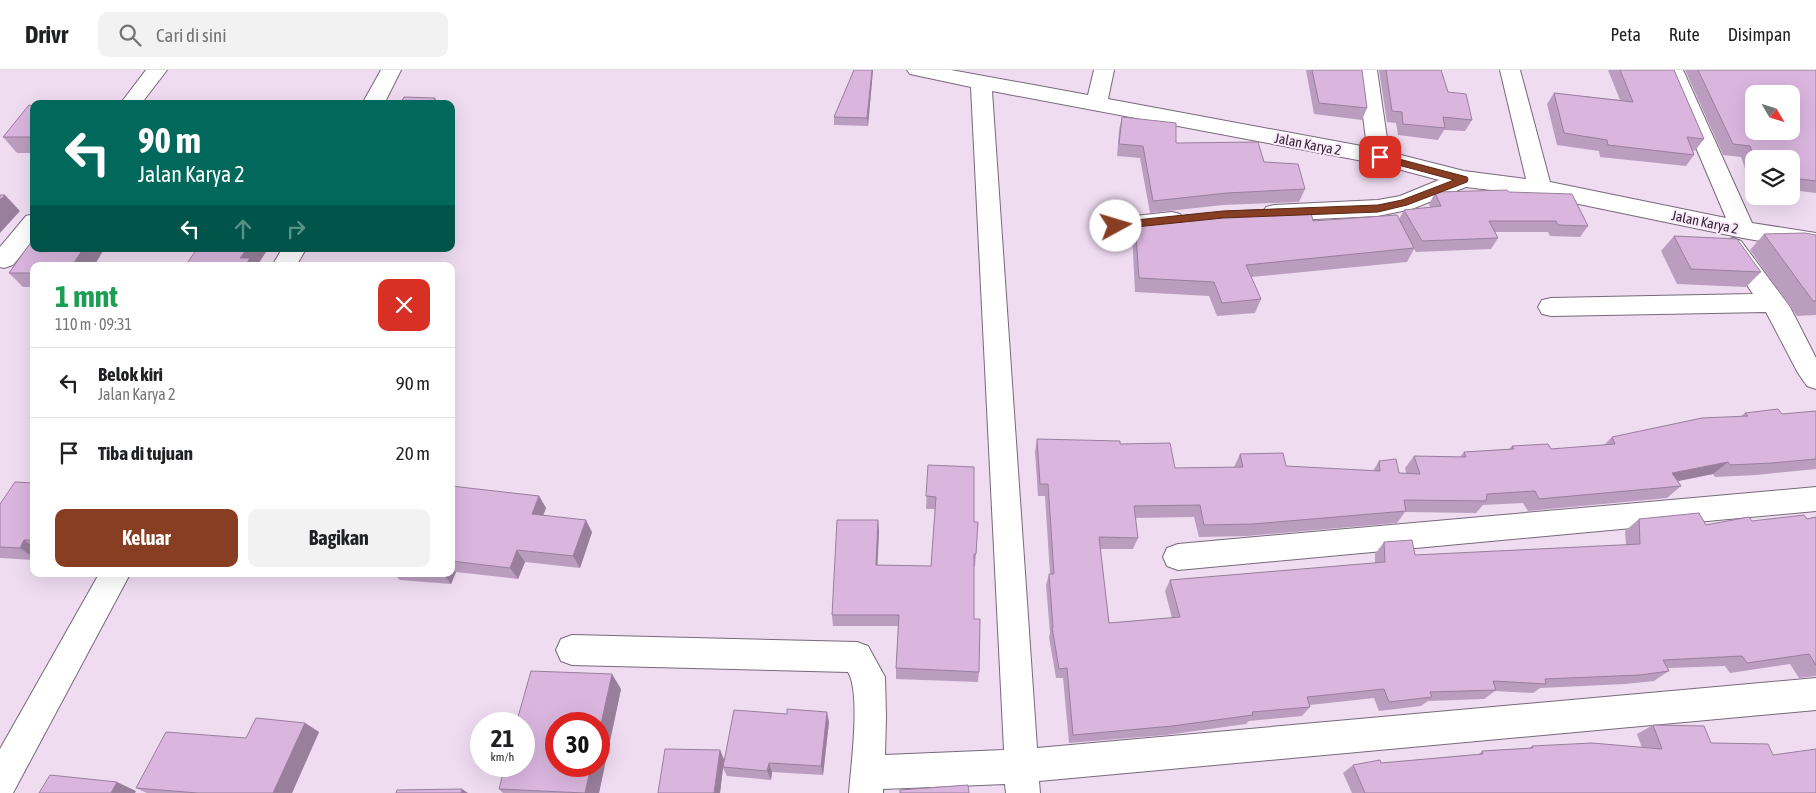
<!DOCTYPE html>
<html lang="id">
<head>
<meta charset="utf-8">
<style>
  :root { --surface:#fff; --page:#f2f2f2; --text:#202124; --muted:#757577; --line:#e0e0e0; --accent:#873e22 }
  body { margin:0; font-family:"Asap Condensed",sans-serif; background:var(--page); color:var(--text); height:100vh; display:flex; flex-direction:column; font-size:19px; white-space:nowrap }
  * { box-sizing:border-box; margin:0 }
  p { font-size:16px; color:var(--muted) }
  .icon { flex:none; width:28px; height:28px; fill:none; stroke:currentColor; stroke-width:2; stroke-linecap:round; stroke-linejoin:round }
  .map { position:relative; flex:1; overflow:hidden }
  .panel { position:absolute; left:30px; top:192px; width:425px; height:315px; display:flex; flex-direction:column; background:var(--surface); border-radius:10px; box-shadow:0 5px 20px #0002 }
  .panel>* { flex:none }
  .hud { position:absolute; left:30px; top:30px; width:425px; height:152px; border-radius:10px; box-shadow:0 5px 20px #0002; background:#00695c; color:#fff; overflow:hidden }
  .needle { width:32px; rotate:128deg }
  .fabs { position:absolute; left:1745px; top:15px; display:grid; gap:10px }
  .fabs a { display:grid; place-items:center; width:55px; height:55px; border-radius:10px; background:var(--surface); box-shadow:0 5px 20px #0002; font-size:25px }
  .speed { position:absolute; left:470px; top:642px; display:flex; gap:10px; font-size:25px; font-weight:700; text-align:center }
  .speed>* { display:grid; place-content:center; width:65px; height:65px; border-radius:50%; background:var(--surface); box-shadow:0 5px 20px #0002; line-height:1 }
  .speed small { font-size:12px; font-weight:400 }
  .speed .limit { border:8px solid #d22; background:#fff; color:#111 }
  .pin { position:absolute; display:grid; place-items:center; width:42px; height:42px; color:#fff; margin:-21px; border-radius:10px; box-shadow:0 2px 8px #0006 }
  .me { position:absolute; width:55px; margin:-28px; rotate:84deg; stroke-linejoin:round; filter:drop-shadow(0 0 4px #0008) }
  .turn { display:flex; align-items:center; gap:18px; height:105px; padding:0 25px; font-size:22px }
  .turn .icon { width:65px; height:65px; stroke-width:2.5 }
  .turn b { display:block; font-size:35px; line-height:42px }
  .lanes { display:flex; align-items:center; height:48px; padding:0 25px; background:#0003; justify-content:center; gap:25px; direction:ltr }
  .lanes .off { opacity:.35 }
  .round { display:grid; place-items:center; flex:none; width:52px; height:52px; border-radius:10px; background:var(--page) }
  .head { display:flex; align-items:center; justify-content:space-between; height:85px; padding:0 25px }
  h1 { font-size:30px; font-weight:700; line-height:38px; color:#1e9e55 }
  .cta { display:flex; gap:10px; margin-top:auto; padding:10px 25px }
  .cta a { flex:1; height:58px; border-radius:10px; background:var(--accent); color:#fff; font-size:20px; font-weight:700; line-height:58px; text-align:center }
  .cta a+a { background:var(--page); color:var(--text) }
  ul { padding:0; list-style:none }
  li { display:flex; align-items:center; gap:15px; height:70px; padding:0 25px; border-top:1px solid var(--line) }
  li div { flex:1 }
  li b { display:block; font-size:19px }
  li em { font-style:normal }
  header { display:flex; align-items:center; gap:30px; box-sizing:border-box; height:70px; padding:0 25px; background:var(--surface); border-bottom:1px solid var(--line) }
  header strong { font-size:24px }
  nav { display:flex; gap:28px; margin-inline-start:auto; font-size:18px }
  .search { width:350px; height:45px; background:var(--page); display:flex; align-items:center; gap:12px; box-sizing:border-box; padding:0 18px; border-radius:10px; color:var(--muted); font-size:19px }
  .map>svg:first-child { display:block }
</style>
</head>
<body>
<header>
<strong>Drivr</strong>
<div class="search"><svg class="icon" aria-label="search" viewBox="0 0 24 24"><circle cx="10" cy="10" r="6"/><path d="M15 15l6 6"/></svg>Cari di sini</div>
<nav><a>Peta</a><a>Rute</a><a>Disimpan</a></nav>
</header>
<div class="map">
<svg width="1816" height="723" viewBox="0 0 1816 723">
  <rect width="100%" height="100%" fill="#efdcf1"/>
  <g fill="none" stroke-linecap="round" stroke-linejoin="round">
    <g stroke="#78687b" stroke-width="2">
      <path id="minor" d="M146,0h21l-26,34h-21z
        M381,0h20l-17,34h-22z
        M907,0h44l137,25 6,-25h20l-6,29 259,48 -10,-77h20l12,82 75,19 62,8 -26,-109h20l30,112 176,36 -63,-148h20l69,153 64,10v18l-73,-13 -203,-42 -74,-9 -54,22 -34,7 -104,5 -8,-2 -4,-6 4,-6 8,-2 104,-5 22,-4 39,-16 -60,-16 -387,-73 45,657 779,-70v32l-777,71 1,12h-34l-1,-9 -122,5v4h-34c2,-27 12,-100 -1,-121l-276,-7 -11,-4 -5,-11 5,-11 11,-4 285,7 11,4 17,31 1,40 -1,38 119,-5 -33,-663 -61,-13z
        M1172,142l8,2 4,6 -4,6 -64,8 -8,-2 -4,-6 4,-6 8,-2z
        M34,144v25l-21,26 -9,3 -4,-1v-20l26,-31z
        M1733,168l8,3 49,66 26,51v31l-9,-3 -9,-13 -32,-61 -215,4 -9,-2 -4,-7 4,-7 9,-2 202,-4 -32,-47 4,-6z
        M282,179h24l-10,17h-24z
        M1816,417v24l-638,59 -11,-4 -4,-9 4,-9 11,-4z
        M99,504h31l-117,219h-13v-44z"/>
    </g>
    <use href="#minor" fill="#fff" fill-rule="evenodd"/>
  </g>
  <path fill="#bb9dc0" d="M854,0h19l-5,56 -34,-1v-8z
    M1306,0h56l5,38 -5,12 -48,-6z
    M1379,0h62l7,22 24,28 -7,11 -21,-1 -6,10 -40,-5 -2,-12 -9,-1z
    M1608,0h66l30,69 -9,12 -2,-1 1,5 -8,11 -86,-9 -1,-6 -42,-6 -10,-41 7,-11 66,7z
    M1685,0h131v123l-25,-3v-31h-37v16l-7,-1 -6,-17 -18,-2z
    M34,36v47h-17l-14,-16z
    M1122,47l54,26 88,19 41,27 -6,13 -76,3 -73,8 -10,-55 -23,-2 2,-26z
    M1509,122l79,34 -8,11 -30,-1 -2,-4h-53l3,6 -7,11 -75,3 -2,-3 -7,13 -156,15 10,22 -6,14 -38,3 -8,-20 -74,-4 -3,-58 3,-13h178l86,-2 5,-9 26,-3 -1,-3 6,-11z
    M1764,164l52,1v80l-19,1 -47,-66z
    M1674,166l87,36 -15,15 -69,-3 -16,-33z
    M34,168v11h70l-10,17h-60v21h-11l-14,-14z
    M1816,341v58l-60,6 -41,2 -2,-3 -35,7 3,5 -14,12 -139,13 -5,-8 -40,2 -7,8 -71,-1 -8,11 -150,13 -48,1 -5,-20 -59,1 3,20 -5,11h-33l9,74 63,-5 -7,-27 5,-11 205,-17v-9l9,-12 31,13 211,-10 -1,-14 14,-12 67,6 46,-4 55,-2 9,-2v159l-17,2 -9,-14 -60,9 -5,-7 -57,2 1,3 -15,10 -29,3 -85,4 -7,5 -38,-2 -11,8 -56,2 -7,5 -42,5 -5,-13 -64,7v2l-8,9 -53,5 -3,3 -80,11 -97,8 -6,-65h-7l-7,-41 1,-4 -4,-48 3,-11h1l-5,-78h-7l-3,-44 2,-13 83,5 55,24 59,-1 6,-13 46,12 87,5 6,-10 20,12h7l-1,-5 9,-12 46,1 4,-5 45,-3 3,-3 39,3 53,-4 8,-8 128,-20 5,-4 37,1z
    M928,395l46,57 2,32 -1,12h-1v53l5,53 -1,10 -82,-3v-11l2,-42h-65l-1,-11 46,-95 1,12 -2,33 54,1 4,-57h-9z
    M34,413v77l-34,-2v-54z
    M451,416l88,10 7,12 -3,7 49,17 -12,36 -55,-6 -7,17 -62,-7 -5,12 -51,-4 -6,-6h57z
    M621,619l-22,104h-96l-4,-4z
    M787,644l42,8 -6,53 -51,-3 -1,8 -44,-4 -4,-8 -3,25v-43l4,9z
    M305,653l14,9 -27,61h-145l-11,-5 110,-50z
    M1653,655l58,18 62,12 43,38h-464l-9,-20 10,-8 28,-2 98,-9 3,-3 47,-3 3,-2 110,2 -5,-14z"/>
  <path fill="#997f9c" d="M872,0h1l-5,56 -1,-8z
    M435,28l3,6h-6z
    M5,125l15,16 -20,22v-33z
    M83,179h21l-10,17h-22z
    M247,179h21l-11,17h-12l-5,-8z
    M1728,392l-15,12 -55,11 14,-12z
    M539,426l7,12 -7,18 -7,-12z
    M586,450l6,12 -12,36 -7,-12z
    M878,450l1,12 -2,44 -1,-11z
    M24,470l10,7v11l-14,-10z
    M517,480l8,12 -7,17 -8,-11z
    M451,496l5,6 -5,12 -8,-10h8z
    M612,604l9,15 -22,104h-14l6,-27h8v-33z
    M827,642l2,10 -6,53 -2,-9z
    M305,653l14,9 -27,61h-19z
    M720,680l4,10 -1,7v1l-3,25h-6z
    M769,693l3,9 -1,8 -4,-9z
    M117,712l19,9 -1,2h-24z
    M462,719l6,4h-7z"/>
  <path fill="#dab6df" stroke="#997f9c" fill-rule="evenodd" d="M854,0h18l-5,48 -33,-1z
    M1312,0h50l5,38 -48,-5z
    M1386,0h55l7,22 18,2 6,26 -29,-3 2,11 -42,-4 -1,-12 -10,-1z
    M1620,0h54l30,69 -17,-2 7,18 -86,-10 -1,-5 -43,-7 -10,-40 79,9z
    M1698,0h118v111l-25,-3v-19h-36l-5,-13 -17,-2zM1754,24h37v37h-37z
    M404,27l31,1 -3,6h-32z
    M29,35l5,1v31h-31z
    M1122,47l54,6v20l82,-1 6,20 34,2 7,25 -78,4 -74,8 -10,-55 -24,-2z
    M1507,120l2,2 63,2 16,32 -30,-1 -2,-4h-67l9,17 -76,3 -18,-31 37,-4 -6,-13 2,-1z
    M0,125h5l-5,5z
    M1310,138l3,13 84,-6 17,33 -168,17 15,34 -39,4 -8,-21 -75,-4 -4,-57 93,-10z
    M1805,163l11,2v66h-3l-49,-67z
    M1674,166l63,3 24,33 -70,-3z
    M34,168v11h49l-11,17h-38v7h-25z
    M197,179h50l-7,9h10l-5,8h-60z
    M1778,339l4,5 34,-3v48l-44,4 -42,2 -2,-3 -56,11 9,13 -142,13 -4,-8 -48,3 -1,7 -82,-1 2,11 -153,13 -49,1 -4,-20 -66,1 4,32 -39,-1 10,86 71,-6 -10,-37 215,-18 -1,-20 28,-2 3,15 225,-11 -1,-25 60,-6 7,12 43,-8 3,4 52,-6 3,4 9,-2v148l-7,-11 -62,9 -5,-7 -79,4 6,11 -29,4 -95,4 1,5 -53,-3 3,9 -66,2 2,5 -43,5 -5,-13 -77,8 3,10 -58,5 1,3 -81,11 -99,9 -6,-67 -8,1 -7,-42h1l-4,-53h5l-6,-90h-8l-3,-45 83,2v3l50,-1 5,25 68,-1 -3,-13 43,-1 3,13 94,5 -1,-10 17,-2 3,14 21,1 -6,-18 52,1 -2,-5 50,-3 -2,-3 36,-2 3,5 64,-5 -3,-7 90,-19 46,-2 -3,-3z
    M928,395l46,2v55h4l-2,32h-2v65h6l-1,53 -83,-4 3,-53h-67l5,-95h41l-2,45 55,1 5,-69 -10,-1z
    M15,412l19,1v57h-10l-4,8 -20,-1v-43z
    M451,416l88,10 -7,18 54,6 -13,36 -56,-6 -7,18 -59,-7z
    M531,601l81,3 -13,59v-9h-43v42h35l-6,27 -86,-4 6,-23h19v-42h-8z
    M787,639l40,3 -6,54 -52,-3 -2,8 -44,-4 11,-57 53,4z
    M256,648l49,5 -32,70h-75l-62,-5 30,-56 80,6z
    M1653,655l51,1 7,17 57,1 5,11 43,-6v44h-451l-12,-28 27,-5 1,3 102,-9 -1,-3 51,-3 -1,-2 60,-3 70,6z
    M665,679l55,1 -6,43h-56z
    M50,705l67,7 -6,11h-72z
    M968,715l1,8h-69v-3z
    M462,719l-1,4h-65l1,-3z"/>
  <path fill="#873e22" stroke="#582816" d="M1380,84l87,23 1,2 -1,3 -60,23 -29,7 -155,6 -107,11 -5,-3 5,-4 107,-11 155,-6 24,-5 52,-20 -78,-21v-4z"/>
  <g text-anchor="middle" stroke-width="4" stroke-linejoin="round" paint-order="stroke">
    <g font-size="14" fill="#302930" stroke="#fce9fe">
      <text transform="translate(1308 74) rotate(11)" y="5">Jalan Karya 2</text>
      <text transform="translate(1705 152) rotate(12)" y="5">Jalan Karya 2</text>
    </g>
  </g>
</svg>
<div class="fabs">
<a><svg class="needle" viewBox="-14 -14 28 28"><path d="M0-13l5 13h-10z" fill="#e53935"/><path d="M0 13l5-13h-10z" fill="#757577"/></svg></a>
<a><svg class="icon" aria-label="layers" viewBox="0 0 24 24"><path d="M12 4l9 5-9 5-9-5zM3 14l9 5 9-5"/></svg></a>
</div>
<div class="speed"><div>21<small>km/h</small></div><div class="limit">30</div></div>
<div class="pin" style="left:1380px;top:87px;background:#d93025"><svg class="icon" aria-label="arrive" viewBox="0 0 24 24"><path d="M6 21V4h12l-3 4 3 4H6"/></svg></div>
<svg class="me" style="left:1116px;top:156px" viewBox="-20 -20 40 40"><circle r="19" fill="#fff"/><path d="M0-13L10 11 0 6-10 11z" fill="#873e22"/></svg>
<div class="hud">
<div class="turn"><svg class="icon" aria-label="left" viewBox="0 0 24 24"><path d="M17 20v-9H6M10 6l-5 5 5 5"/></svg><div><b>90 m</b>Jalan Karya 2</div></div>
<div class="lanes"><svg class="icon" aria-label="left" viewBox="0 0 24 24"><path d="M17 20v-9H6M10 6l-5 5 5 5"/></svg><svg class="icon off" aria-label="ahead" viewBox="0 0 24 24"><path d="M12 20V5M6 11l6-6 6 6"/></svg><svg class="icon off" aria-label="right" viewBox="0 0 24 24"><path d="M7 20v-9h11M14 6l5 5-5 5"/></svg></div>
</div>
<section class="panel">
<div class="head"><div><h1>1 mnt</h1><p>110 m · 09:31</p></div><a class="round" style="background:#d93025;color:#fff"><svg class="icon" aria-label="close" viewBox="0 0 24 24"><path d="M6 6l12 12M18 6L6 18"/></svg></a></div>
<ul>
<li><svg class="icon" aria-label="left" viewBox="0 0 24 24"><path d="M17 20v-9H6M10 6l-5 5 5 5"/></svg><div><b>Belok kiri</b><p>Jalan Karya 2</p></div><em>90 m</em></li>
<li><svg class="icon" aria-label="arrive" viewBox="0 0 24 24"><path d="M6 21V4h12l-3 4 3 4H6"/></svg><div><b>Tiba di tujuan</b></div><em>20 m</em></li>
</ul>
<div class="cta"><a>Keluar</a><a>Bagikan</a></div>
</section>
</div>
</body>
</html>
